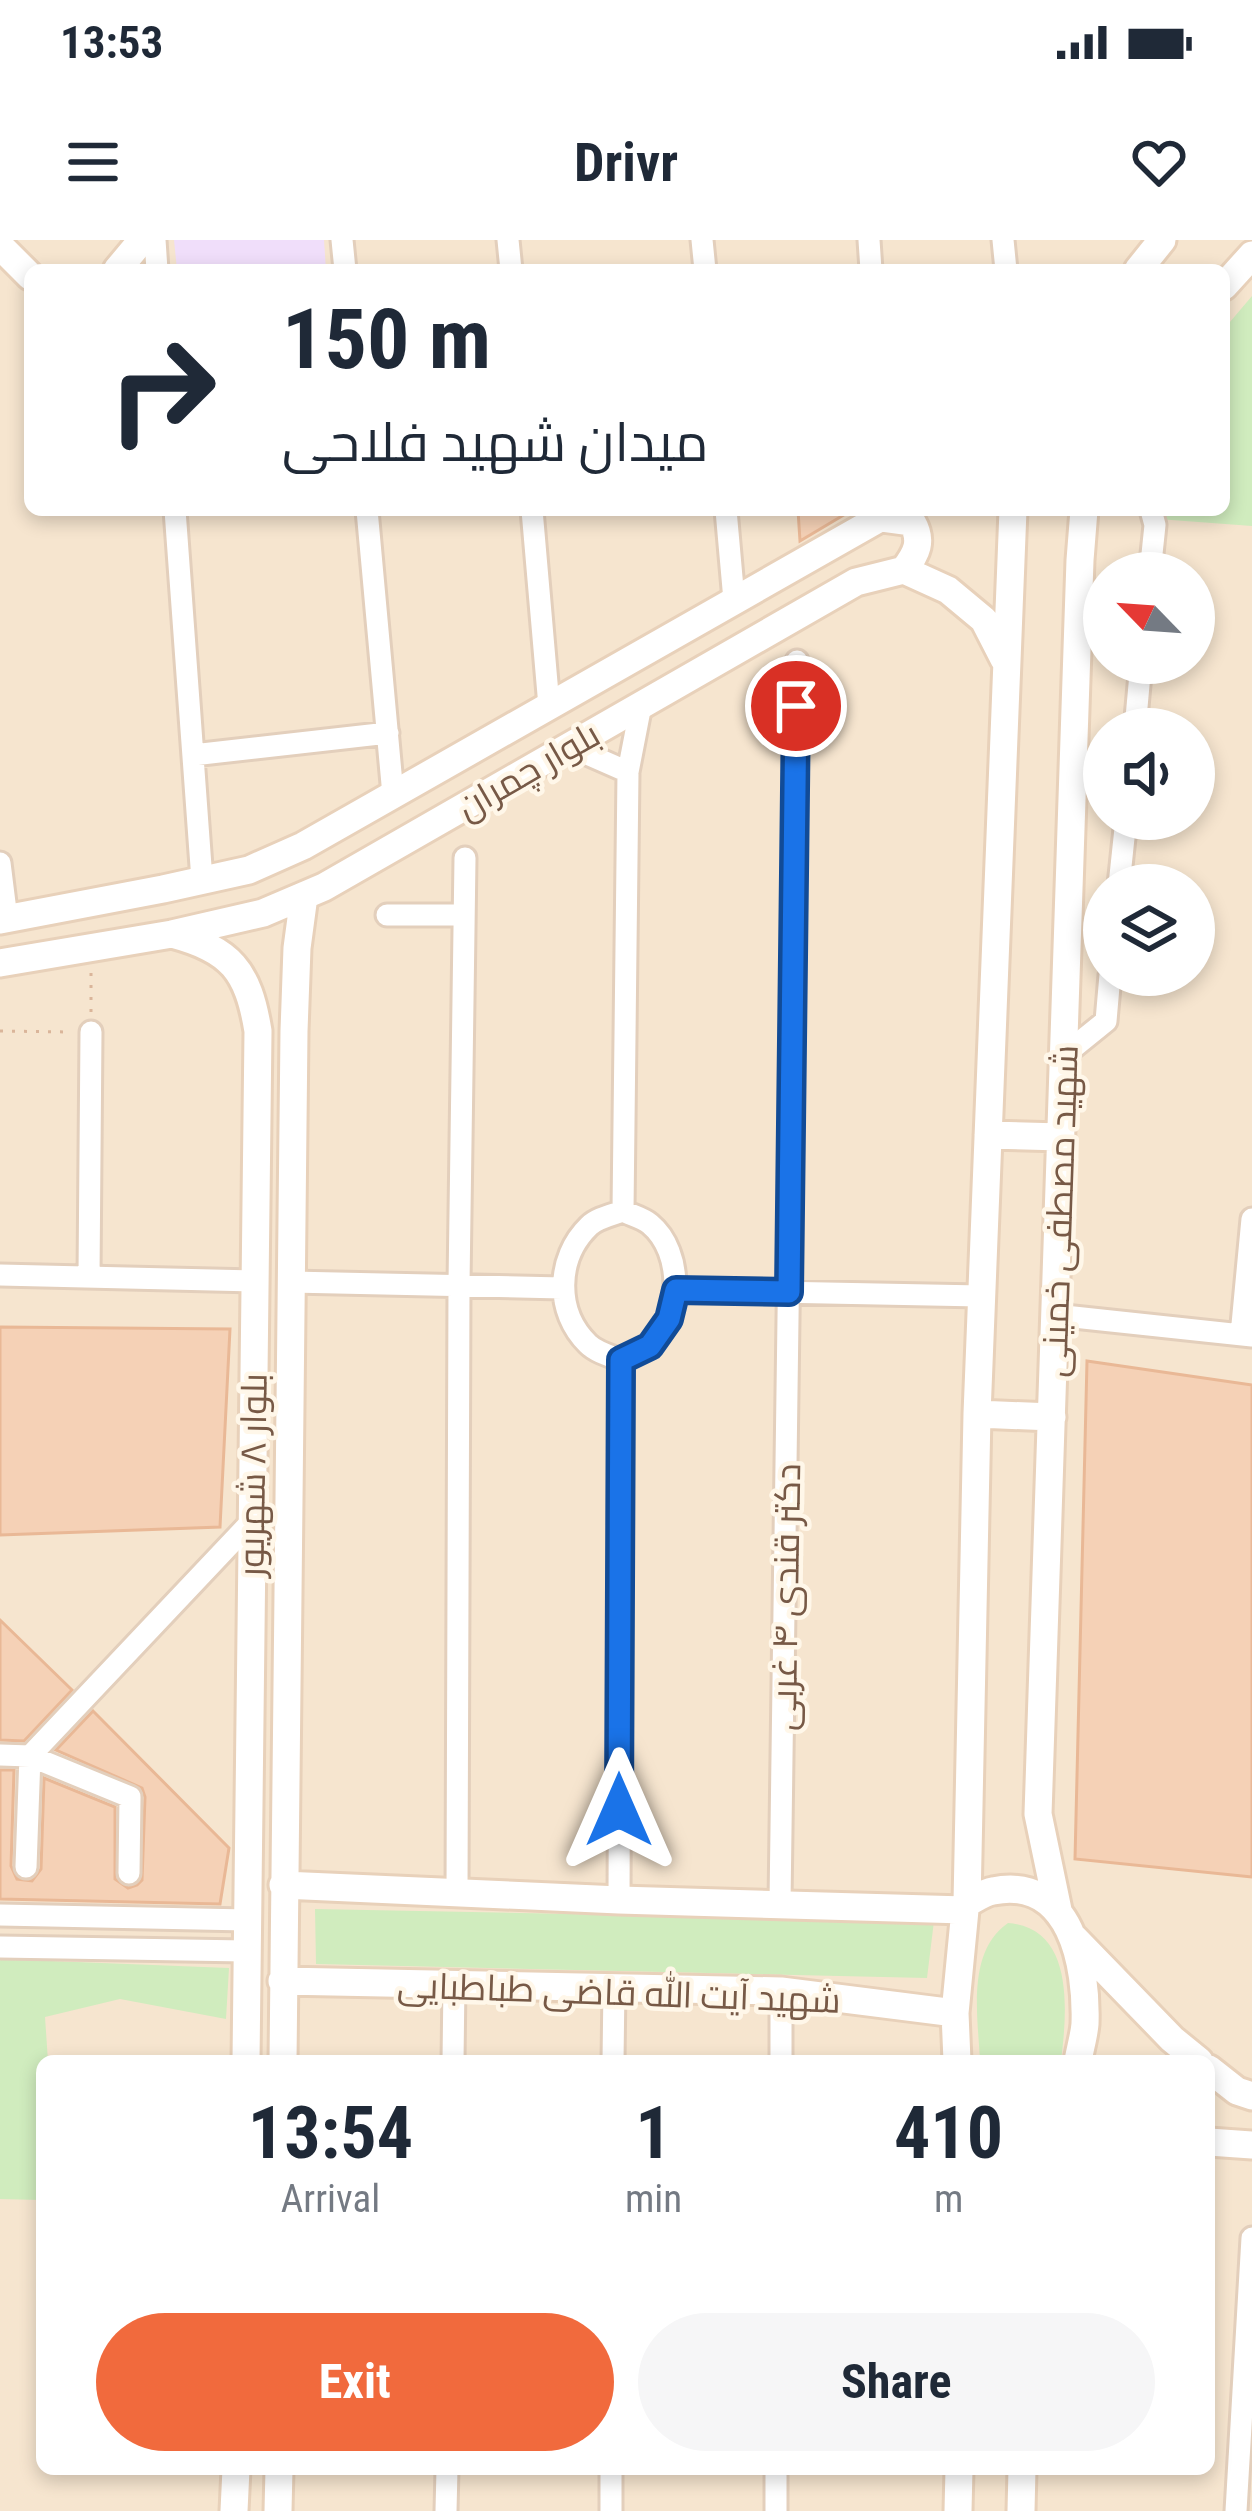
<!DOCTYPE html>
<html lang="en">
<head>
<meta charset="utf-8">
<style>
  :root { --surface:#fff; --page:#f6f6f7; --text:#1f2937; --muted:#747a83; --accent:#f16a3d }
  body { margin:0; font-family:"Roboto Condensed",Cairo,sans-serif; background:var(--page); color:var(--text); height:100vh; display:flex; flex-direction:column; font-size:45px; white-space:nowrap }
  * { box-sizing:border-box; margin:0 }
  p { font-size:39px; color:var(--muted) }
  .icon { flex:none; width:66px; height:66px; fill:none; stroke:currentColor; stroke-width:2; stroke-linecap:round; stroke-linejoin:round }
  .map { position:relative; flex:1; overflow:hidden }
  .panel { position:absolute; left:36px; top:1815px; width:1179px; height:420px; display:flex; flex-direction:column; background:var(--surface); border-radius:18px; box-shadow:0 6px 18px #0003 }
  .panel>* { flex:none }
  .top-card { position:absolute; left:24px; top:24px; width:1206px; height:252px; border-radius:18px; box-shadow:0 6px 18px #0003; background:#fff; color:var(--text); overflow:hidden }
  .needle { width:78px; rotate:295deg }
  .fabs { position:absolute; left:1083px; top:312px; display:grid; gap:24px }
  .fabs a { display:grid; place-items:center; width:132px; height:132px; border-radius:50%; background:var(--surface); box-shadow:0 6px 18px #0003; font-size:60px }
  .pin { position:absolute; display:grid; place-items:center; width:102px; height:102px; color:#fff; margin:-51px; border:6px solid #fff; border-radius:50%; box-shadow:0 3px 12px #0007 }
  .me { position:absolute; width:132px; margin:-66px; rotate:0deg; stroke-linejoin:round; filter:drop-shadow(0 0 9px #0008) }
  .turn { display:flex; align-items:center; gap:42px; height:252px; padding:0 60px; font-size:54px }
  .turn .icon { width:156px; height:156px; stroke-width:2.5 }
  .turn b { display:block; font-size:84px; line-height:102px }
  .eta { display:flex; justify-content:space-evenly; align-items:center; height:204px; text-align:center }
  .eta b { font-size:72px; font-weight:700; line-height:84px }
  .action { display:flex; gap:24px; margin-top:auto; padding:24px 60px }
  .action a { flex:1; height:138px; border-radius:72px; background:var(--accent); color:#fff; font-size:48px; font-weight:700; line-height:138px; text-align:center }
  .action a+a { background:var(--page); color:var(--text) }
  .status { display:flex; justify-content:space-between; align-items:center; height:84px; padding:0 60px; background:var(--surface); direction:ltr }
  .status svg { height:33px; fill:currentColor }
  header { display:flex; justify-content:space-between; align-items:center; height:156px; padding:0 60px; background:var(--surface); font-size:54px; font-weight:700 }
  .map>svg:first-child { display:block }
</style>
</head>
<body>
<div class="status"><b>13:53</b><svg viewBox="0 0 49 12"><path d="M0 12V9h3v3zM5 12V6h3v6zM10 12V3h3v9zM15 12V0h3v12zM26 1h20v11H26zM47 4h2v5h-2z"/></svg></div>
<header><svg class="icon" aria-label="menu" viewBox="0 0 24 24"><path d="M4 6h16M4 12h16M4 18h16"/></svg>Drivr<svg class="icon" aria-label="heart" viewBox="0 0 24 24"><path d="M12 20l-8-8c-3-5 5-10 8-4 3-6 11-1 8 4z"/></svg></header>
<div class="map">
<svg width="1252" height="2271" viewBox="0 0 1252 2271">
  <rect width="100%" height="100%" fill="#fef3e1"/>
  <path fill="#f6e5cf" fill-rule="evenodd" d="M0,0h1252v2271h-1252zM30,30h1194v240h-1194zM1104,333h90v90h-90zM1104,489h90v90h-90zM1104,645h90v90h-90zM42,1821h1167v408h-1167z"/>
  <path fill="#f0defa" d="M174,0h150l2,30h-149z"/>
  <path fill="#d0ecbe" d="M1252,56v230l-94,-7 1,-9h65v-181z
    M315,1669l619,12 -7,57 -611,-14z
    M1008,1683c67,5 59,89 53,138h-81c-2,-44 -14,-109 28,-138z
    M0,1719l229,9 -3,51 -106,-20 -75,18 3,44h-6v139l-42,-1z"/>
  <path fill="#f5d1b6" stroke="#e9b896" stroke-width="3" d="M798,270h54l-52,31z
    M0,1087l230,2 -10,198 -220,8z
    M1087,1121l165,24v492l-177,-18z
    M0,1380l72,70 -48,51 -24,-1z
    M93,1471l136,137 -9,56 -220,-5v-129h14l-3,96 6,13 15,2 9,-12 3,-91 71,29v72l13,9 9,-3 5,-5 3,-83 -3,-9 -86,-38z"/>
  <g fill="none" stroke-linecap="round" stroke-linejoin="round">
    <g stroke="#e3cfbc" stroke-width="27">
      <path id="street" d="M155,0l2,30
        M342,0l3,30
        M508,0l3,30
        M702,0l3,30
        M869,0l2,30
        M1003,0l3,30
        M175,270l27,370
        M367,270l26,285
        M532,270l17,196
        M726,270l8,90
        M1150,333l5,-48 -4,-15
        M1135,489l6,-66
        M569,506l59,26 13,-67
        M193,515l195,-22
        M0,623l7,56
        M1119,645l7,-66
        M387,675h76
        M1064,815l42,-34 4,-46
        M623,971l5,-439
        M623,971c8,4 20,7 27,13 34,28 33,96 -2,123 -7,6 -19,9 -27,13 -11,-4 -25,-8 -33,-16 -33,-32 -32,-86 1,-118 8,-8 23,-11 34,-15z
        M0,1035l255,6
        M89,1037l2,-245
        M291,1042l271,6
        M676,1050l305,6
        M1055,1075l197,21
        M1241,1095l11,-116
        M0,1515l30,1 100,41 -1,76
        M26,1627l4,-111 222,-235
        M457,1653l2,-609 6,-426
        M619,1660l2,-540
        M780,1663l17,-1242
        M0,1675l247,5
        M0,1707l246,4
        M453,1821l1,-77
        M613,1821l1,-74
        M781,1821v-70
        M446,2271l1,-42
        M611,2271v-42
        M776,2271v-42
        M1236,2271l16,-273"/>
    </g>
    <g stroke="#e8d1ba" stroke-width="33">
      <path id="secondary" d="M0,6l30,30
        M117,30l25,-30
        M1138,30l24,-30
        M1224,46l28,-31
        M882,278l30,4c11,19 5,31 -8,48
        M0,680l163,-31 86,-19 54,-24 591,-336
        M172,694c59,16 76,36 86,97l-12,1030
        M0,723l172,-29 91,-21 61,-26 532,-305 48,-12 44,20 36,30 20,39
        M988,895l73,2
        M977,1174l75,3
        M283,1645l336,15 346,10
        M967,1663l10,-489 36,-904
        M1058,1670l-20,-96 42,-1254 4,-50
        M1074,1698l98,101 27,22
        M282,1741l499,10 174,22
        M283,1821l11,-1030 3,-83 7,-52
        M957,1821l-2,-48 10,-103 2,-7c8,-4 18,-11 26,-12 78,-16 94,75 92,133 -1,12 -5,25 -7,37
        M1209,1829l28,22 15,5
        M1209,1902l43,3
        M234,2271l2,-42
        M278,2271l1,-42
        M958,2271l1,-42
        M1021,2271l1,-42"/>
    </g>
    <path stroke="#dab59a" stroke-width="3" stroke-dasharray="3 9" stroke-linecap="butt" d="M91,772v-39
      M0,791l71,1"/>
    <use href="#street" stroke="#fff" stroke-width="21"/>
    <use href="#secondary" stroke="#fff" stroke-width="27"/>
  </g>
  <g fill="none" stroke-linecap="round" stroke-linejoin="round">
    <g stroke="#114b97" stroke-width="30">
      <path id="route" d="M619,1570l2,-450 29,-14 19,-27 7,-29 113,2 7,-586"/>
    </g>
    <use href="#route" stroke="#1a73e8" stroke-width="21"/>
  </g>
  <g text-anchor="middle" stroke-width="9" stroke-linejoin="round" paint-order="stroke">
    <g font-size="36" fill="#775946" stroke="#fff7e9">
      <text transform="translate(528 530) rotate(-30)" y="13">بلوار چمران</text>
      <text transform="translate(1059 971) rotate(-88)" y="13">شهید مصطفی خمینی</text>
      <text transform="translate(252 1235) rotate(-89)" y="13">بلوار ۸ شهریور</text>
      <text transform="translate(785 1357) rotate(-89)" y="13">دکتر قندی ۴ غربی</text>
      <text transform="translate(619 1752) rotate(2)" y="13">شهید آیت الله قاضی طباطبایی</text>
    </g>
  </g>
</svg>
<div class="fabs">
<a><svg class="needle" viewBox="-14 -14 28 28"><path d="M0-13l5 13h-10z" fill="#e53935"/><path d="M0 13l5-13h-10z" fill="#747a83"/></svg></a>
<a><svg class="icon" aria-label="sound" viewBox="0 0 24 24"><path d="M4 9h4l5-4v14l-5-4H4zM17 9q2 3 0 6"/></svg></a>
<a><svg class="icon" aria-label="layers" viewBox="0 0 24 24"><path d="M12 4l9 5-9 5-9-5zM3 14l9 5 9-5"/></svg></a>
</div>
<div class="pin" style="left:796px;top:466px;background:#d93025"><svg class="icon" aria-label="arrive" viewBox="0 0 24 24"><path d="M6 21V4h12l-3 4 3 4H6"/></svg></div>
<svg class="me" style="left:619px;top:1570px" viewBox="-20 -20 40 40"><path d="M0-17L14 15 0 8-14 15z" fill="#1a73e8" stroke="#fff" stroke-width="4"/></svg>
<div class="top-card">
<div class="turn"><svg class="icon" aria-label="right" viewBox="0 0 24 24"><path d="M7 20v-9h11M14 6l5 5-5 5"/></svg><div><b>150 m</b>میدان شهید فلاحی</div></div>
</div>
<section class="panel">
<div class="eta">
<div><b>13:54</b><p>Arrival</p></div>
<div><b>1</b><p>min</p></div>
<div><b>410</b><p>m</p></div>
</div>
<div class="action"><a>Exit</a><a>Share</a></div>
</section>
</div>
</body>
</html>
